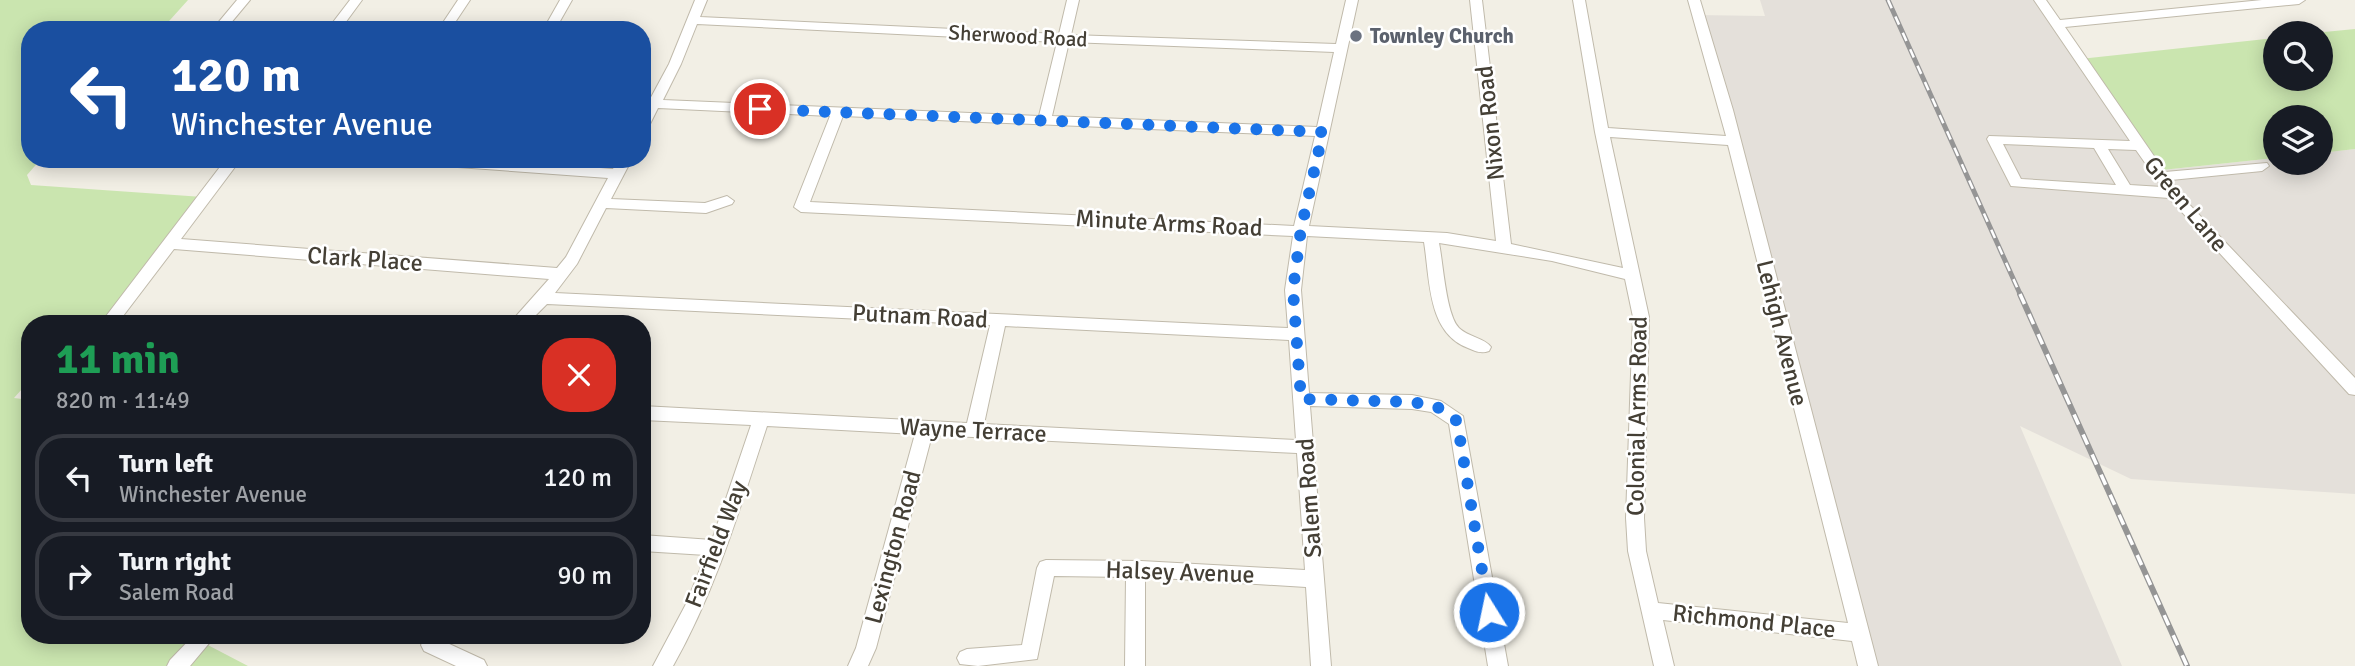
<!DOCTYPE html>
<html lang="en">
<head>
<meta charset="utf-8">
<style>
  :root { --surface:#171b24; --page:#242831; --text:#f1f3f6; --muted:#9ea1a6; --line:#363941 }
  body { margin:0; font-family:Signika,sans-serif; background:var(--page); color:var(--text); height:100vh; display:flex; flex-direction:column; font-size:26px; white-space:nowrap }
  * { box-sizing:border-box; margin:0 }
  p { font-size:23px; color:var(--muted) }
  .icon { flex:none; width:38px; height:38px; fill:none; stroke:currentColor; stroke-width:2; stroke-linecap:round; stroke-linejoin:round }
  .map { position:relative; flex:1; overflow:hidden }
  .panel { position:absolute; left:21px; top:315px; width:630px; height:329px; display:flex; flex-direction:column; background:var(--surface); border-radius:28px; box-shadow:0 4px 18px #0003 }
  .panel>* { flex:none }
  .guide { position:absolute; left:21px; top:21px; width:630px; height:147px; border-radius:28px; box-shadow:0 4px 18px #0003; background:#1a4fa0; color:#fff; overflow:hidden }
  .fabs { position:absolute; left:2263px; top:21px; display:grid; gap:14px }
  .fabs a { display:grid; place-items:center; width:70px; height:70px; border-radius:50%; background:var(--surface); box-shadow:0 4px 18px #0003; font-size:35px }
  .pin { position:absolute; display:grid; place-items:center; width:60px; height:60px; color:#fff; margin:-30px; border:4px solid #fff; border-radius:50%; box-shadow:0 2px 7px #0007 }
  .me { position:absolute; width:77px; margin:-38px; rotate:350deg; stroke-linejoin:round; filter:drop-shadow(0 0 5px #0008) }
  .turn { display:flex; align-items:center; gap:24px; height:147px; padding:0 35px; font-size:32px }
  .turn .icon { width:91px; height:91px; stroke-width:2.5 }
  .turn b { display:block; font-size:49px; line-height:60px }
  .round { display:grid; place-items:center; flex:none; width:74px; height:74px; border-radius:28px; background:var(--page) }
  .head { display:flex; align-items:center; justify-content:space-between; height:119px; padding:0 35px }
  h1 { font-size:42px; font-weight:800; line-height:52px; color:#1e9e55 }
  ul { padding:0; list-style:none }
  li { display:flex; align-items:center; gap:21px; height:88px; margin:0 14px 10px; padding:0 21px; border:4px solid var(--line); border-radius:28px }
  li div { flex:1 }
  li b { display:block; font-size:26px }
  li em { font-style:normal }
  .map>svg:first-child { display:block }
</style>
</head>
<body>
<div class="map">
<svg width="2355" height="666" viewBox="0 0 2355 666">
  <rect width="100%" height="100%" fill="#f2efe5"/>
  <path fill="#e4e0da" d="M1760,0h279l123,170 113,-12v5h45l1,-10 34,-4v345l-224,-15 -111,-53 102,240h-248l-178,-651 69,1z"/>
  <path fill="#cae5af" d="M0,0h188l-27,30h-131v129h11l-14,16 4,10 172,12 -96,127h-77v56l-16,18 16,2v235h178l-6,7 46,24h-248z
    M2355,29v120l-34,4 -1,-36h-45v41l-113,12 -82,-111 195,-21v41h45v-46h-6z"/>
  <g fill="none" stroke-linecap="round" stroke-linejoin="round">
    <g stroke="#c0baab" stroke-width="2">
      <path id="minor" d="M237,0h13l-25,30h-13z
        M350,0h12l-22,30h-13z
        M458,0h12l-20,30h-12z
        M560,0h12l-17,30h-12z
        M695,0h12l-7,17 359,17 8,-34h12l-8,35 265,9 10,-44h12l-49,226 138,7 49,8 -26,-241h12l29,244 112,24 -28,-136 -22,-132h12l23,128 118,8 -38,-136h12l33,110 145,556h-20l-6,-25 -189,-21 11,46h-20l-26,-115 -2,-33 7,-201 -8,-38 -73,-18 -113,-18c4,19 7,72 20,85 9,9 26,10 32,19l-2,4c-8,3 -14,0 -21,-3 -41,-15 -38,-70 -44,-106l-117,-6 -6,54 8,103 103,2 29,6 22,15 45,250h-20l-39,-242 -18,-12 -19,-3 -102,-3 21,260h-20l-5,-79 -161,-10v89h-20l1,-89 -72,-1 -17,83 -59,7 -18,-2 -3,-6 3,-6 7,-3 55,-4 15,-77 3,-6 6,-2 95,1 164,9 -8,-117 -365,-18 -56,213 -8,18h-20l8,-18 59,-214 -148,-8c-27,82 -51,164 -94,240h-20l33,-62 20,-49 -64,-4v-16l70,5 39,-115 -109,-5v-14l325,17 23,-98 -443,-21 -20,20h-18l40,-45 -375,-30 -57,75h-17l126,-165h15l-60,80 376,29 9,-11 42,-79 -192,-14 -7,-5h73l131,10 5,-10h14l-21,40 94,4 22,-7 7,5 -2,3 -26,9 -100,-5 -29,56 -22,29 733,35 -3,-38 8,-54 -492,-24 -7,-5 36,-91 -172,-8 -11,22 -5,1v-17l27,-50zM697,24l360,18 -18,74 -376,-16 18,-36zM1069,42l265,10 -17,75 -265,-11zM843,116l472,20 -21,90 -484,-24zM1610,137l118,8 120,478 -190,-20 -12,-52 -2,-33 5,-201zM1005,326l284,14 7,100 -312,-16z
        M2034,0h12l14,20 202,-20h43l-6,4 -234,23 100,145 102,-9 2,3 -7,5 -91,9 15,21 169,177v17l-6,-1 -180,-196 -158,-12 -24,-47 2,-3 141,5zM2003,144l91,4 22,37 -95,-6zM2108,149l28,1 26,37 -32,-2z
        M194,635h22l-26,31h-23l3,-6z
        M427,635h21l-3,7 39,18 3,6h-31l-32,-15 -3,-6z"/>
    </g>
    <use href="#minor" fill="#fff" fill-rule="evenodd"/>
    <g stroke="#959595" stroke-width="5">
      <path id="rail-far1" d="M1888,0l133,296"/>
    </g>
    <g stroke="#959595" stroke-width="6">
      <path id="rail" d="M2020,294l167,372"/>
    </g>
    <use href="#rail-far1" stroke="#fff" stroke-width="2.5" stroke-dasharray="9" stroke-linecap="butt"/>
    <use href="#rail" stroke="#fff" stroke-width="3.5" stroke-dasharray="11" stroke-linecap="butt"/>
  </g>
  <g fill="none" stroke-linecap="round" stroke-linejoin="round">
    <path stroke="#1a73e8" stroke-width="12" stroke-dasharray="0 21.6" d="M760,109l563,23 -22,97 -8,61 8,109 111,3 24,4 21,15 32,191"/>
  </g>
  <circle fill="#6b7280" stroke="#fff" stroke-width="2.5" cx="1356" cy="36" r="7"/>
  <g text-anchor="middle" stroke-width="5" stroke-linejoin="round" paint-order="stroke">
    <g font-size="21" fill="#443f35" stroke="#fff">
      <text transform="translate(1018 36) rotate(3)" y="7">Sherwood Road</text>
    </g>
    <g font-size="21" font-weight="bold" fill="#5b616d" stroke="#fff" text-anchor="start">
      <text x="1370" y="43">Townley Church</text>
    </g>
    <g font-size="24" fill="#443f35" stroke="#fff">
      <text transform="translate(1490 123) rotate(-96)" y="8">Nixon Road</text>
      <text transform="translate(2186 204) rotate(50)" y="8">Green Lane</text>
      <text transform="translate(1169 223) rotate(3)" y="8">Minute Arms Road</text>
      <text transform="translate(365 259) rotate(4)" y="8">Clark Place</text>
      <text transform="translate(920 316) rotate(3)" y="8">Putnam Road</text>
      <text transform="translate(1782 333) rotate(76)" y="8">Lehigh Avenue</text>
      <text transform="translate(1637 416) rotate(-89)" y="8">Colonial Arms Road</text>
      <text transform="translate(973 430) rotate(3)" y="8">Wayne Terrace</text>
      <text transform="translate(1309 498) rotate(-94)" y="8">Salem Road</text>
      <text transform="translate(716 544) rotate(-69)" y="8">Fairfield Way</text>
      <text transform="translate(893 547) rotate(-75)" y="8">Lexington Road</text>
      <text transform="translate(1180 572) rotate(2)" y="8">Halsey Avenue</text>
      <text transform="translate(1754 621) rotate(6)" y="8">Richmond Place</text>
    </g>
  </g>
</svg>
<div class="fabs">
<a><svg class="icon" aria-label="search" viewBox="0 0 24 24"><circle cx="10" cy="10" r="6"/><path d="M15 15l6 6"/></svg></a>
<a><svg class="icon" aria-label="layers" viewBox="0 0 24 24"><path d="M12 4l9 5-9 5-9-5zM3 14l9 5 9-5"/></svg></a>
</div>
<div class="pin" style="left:760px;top:109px;background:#d93025"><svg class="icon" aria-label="arrive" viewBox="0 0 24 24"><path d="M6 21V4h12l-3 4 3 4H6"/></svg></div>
<svg class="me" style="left:1489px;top:612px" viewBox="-20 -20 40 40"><circle r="17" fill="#1a73e8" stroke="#fff" stroke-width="3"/><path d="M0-11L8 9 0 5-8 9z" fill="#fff"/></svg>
<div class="guide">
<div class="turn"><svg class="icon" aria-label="left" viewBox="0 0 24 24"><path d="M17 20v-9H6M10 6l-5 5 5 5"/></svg><div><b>120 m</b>Winchester Avenue</div></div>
</div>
<section class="panel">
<div class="head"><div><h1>11 min</h1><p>820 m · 11:49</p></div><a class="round" style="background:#d93025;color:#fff"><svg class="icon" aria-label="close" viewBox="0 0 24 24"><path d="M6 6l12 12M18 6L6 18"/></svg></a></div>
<ul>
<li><svg class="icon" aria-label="left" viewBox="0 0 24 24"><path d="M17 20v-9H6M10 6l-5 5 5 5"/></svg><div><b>Turn left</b><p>Winchester Avenue</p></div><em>120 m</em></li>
<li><svg class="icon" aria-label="right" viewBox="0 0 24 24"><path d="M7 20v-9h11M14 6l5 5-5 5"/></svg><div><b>Turn right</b><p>Salem Road</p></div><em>90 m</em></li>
</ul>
</section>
</div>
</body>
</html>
